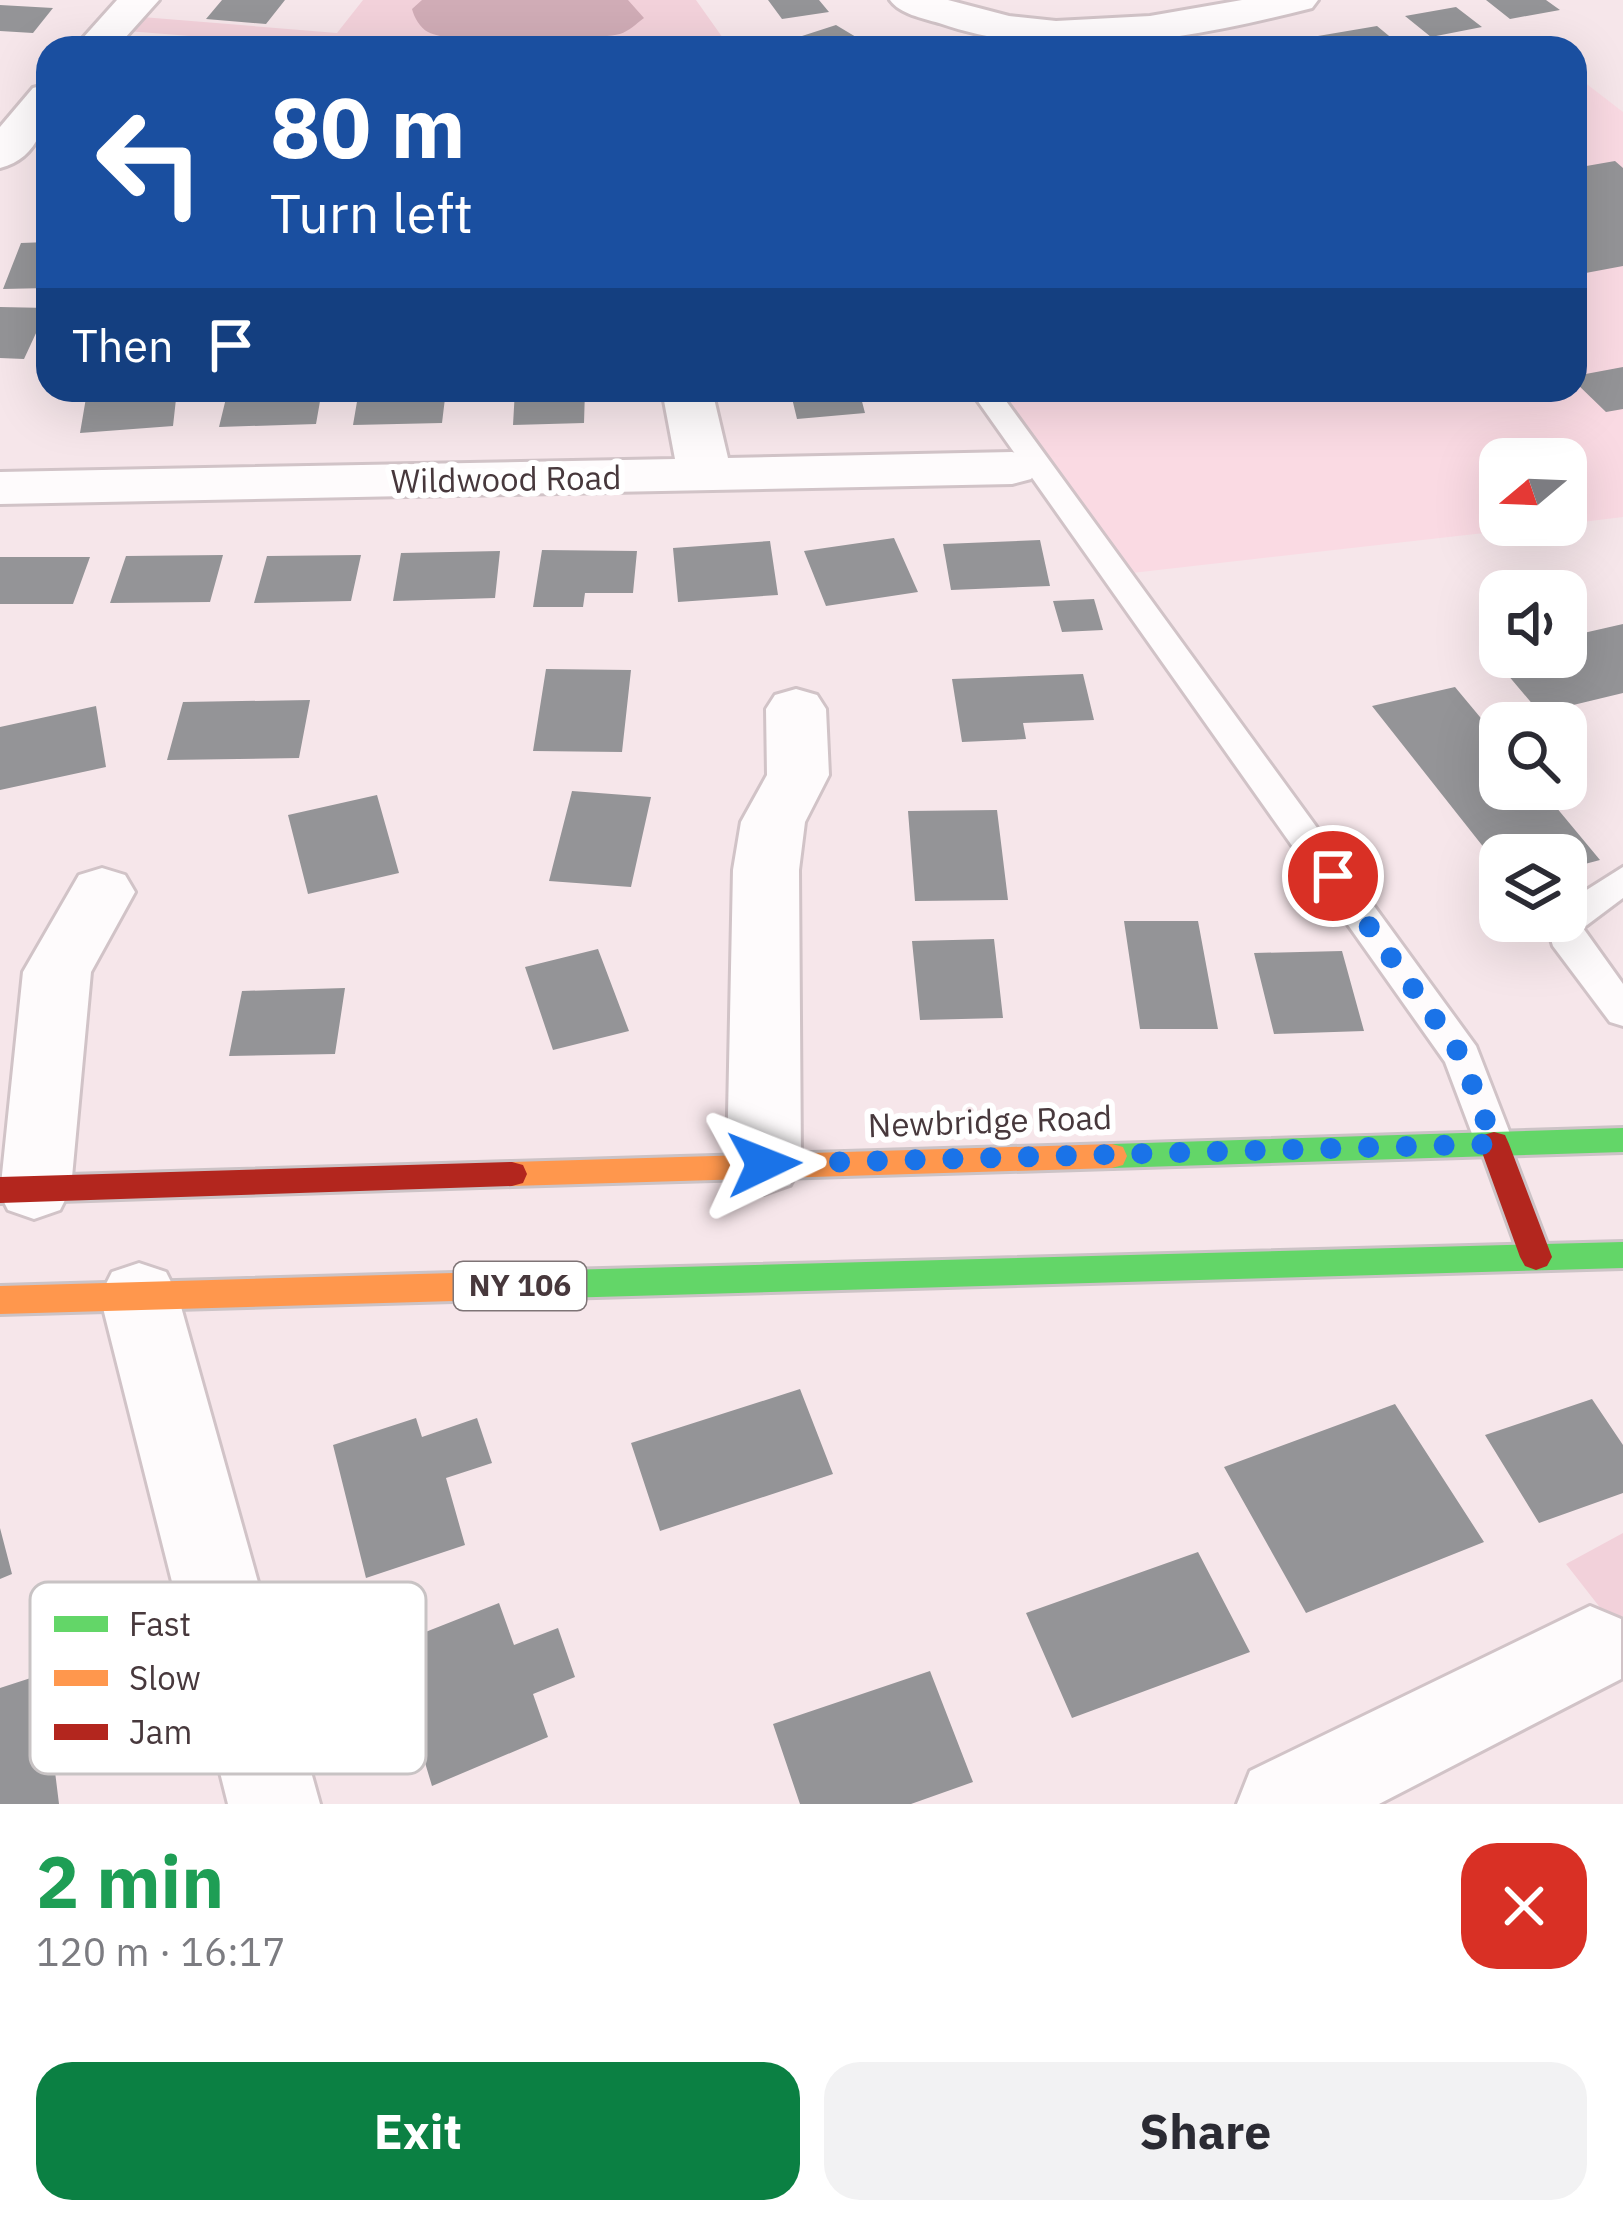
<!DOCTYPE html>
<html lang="en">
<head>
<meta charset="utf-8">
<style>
  :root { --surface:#fff; --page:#f2f2f3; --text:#2b2b33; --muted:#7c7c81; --accent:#0b8043 }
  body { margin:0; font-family:"IBM Plex Sans",sans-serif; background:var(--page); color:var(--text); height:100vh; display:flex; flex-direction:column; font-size:45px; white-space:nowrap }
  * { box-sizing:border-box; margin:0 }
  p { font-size:39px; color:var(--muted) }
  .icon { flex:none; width:66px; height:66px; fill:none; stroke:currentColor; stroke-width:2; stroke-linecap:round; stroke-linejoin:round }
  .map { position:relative; height:1804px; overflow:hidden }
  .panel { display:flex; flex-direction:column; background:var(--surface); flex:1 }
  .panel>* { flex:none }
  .banner { position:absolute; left:36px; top:36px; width:1551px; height:366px; border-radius:36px; box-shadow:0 12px 48px #0002; background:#1a4fa0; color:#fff; overflow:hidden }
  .needle { width:78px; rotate:251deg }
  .tools { position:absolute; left:1479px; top:438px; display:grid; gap:24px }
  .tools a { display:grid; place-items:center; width:108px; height:108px; border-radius:24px; background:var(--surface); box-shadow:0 12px 48px #0002; font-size:60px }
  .pin { position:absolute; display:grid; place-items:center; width:102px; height:102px; color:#fff; margin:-51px; border:6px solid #fff; border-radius:50%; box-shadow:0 3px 12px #0007 }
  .me { position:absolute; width:132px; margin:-66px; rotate:88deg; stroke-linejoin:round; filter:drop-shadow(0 0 9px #0008) }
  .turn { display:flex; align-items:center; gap:42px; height:252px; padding:0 36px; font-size:54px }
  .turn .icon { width:156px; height:156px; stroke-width:2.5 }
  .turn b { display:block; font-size:84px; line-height:102px }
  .then { display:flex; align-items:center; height:114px; padding:0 36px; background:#0003; gap:24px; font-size:45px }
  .round { display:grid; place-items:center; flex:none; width:126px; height:126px; border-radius:36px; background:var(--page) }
  .head { display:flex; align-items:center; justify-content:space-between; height:204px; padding:0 36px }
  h1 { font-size:72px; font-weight:700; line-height:90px; color:#1e9e55 }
  .button { display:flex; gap:24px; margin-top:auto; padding:24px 36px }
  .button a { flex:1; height:138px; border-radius:36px; background:var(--accent); color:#fff; font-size:48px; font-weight:700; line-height:138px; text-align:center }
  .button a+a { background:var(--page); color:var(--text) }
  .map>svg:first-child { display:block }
</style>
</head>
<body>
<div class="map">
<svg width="1623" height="1804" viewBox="0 0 1623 1804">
  <rect width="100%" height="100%" fill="#f6e6ea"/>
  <path fill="#fadae3" d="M1575,75l48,37v405l-57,7v-65h-66v66h55l-423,48 -137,-183h580z"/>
  <path fill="#f2d1da" d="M363,0h333l34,48h-388l-215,-17 15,-14 195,16z
    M1623,1533v104l-57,-73z"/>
  <path fill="#d0acb6" d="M422,0h206l16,18c-8,6 -15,13 -24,16 -33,7 -164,13 -192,-2 -8,-4 -14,-15 -16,-23z"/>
  <path fill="#949497" d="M222,0h63l-19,24 -60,-5z
    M768,0h51l10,12 -47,7z
    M1486,0h60l14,10 -50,9z
    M0,5l53,3 -20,25 -33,-2z
    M1456,7l26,20 -51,10 -26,-21z
    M836,25l35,21 -50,2 -19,-12z
    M1377,26l23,19 -76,3 -12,-11z
    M1615,161l8,7v98l-48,9v-107z
    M48,242v46l-45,1 18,-46z
    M0,307l48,1v23h-11l-13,28 -24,-1z
    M1623,367v42l-17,3 -31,-30v-6z
    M177,390l-4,36 -93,7 7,-41z
    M228,390h94l-6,34 -97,3z
    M359,390h87l-4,33 -89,2z
    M515,390h70l-1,33 -71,2z
    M790,390h69l6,23 -68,6z
    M894,538l24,54 -92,14 -22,-55z
    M1040,540l10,46 -99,4 -8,-46z
    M770,541l8,54 -100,7 -5,-54z
    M542,550l95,1 -4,42h-48l-2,14h-50z
    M500,551l-5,47 -102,3 8,-48z
    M223,555l-13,47 -100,1 16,-47z
    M361,555l-10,46 -97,2 13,-47z
    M0,557h90l-17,47h-73z
    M1094,599l9,31 -41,2 -9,-31z
    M1623,624v69l-83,20 -49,-58 75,2v-20z
    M546,669l85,1 -9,82 -89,-1z
    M1083,674l11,46 -71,3 3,16 -64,3 -10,-63z
    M1455,687l45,54v48h41l59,71 -34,9v-14h-66v13l-128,-162z
    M310,700l-11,58 -132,2 16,-58z
    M96,706l10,61 -106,23v-63z
    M572,791l79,6 -20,90 -82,-6z
    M377,795l22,78 -91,21 -20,-79z
    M997,810l11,90 -93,1 -7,-90z
    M1124,921h74l20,108h-78z
    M994,939l9,79 -83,2 -8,-79z
    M598,949l31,82 -76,19 -28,-83z
    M1342,951l22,80 -90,3 -20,-81z
    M345,988l-10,66 -106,2 13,-65z
    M800,1389l33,85 -173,57 -29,-88z
    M1592,1399l31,46v48l-84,30 -54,-88z
    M1395,1404l89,138 -178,71 -82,-146z
    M416,1418l6,19 55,-19 15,45 -46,15 19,67 -99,33 -33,-133z
    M0,1528l12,46 -12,5z
    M1198,1552l52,100 -178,66 -46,-105z
    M499,1603l15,42 44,-17 17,49 -42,17 15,43 -116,49 -42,-140z
    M930,1671l43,111 -62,22h-111l-27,-80z
    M43,1674l16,130h-59v-116z"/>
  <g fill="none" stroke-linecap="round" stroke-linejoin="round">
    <g stroke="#d1c3c7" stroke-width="6">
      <path id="lane" d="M970,390h28l478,656 38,98 -6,11 -14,5 -14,-5 -35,-93z
        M1623,867v31l-40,30 40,56v42l-13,-4 -57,-76 -7,-23 20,-2v-18z"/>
    </g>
    <g stroke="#d1c3c7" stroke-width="6">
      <path id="street" d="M117,0h42l-43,48h-42z
        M890,0h58l61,16 47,5 94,-5 92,-16h76l-6,8c-120,30 -252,57 -373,15 -17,-5 -39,-9 -49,-23z
        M48,84c0,36 -8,74 -48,84v-41l33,-39z
        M662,390h50l16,68 284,-6 19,5 8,11 -8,11 -19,5 -1012,20v-32l675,-13z
        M796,689l21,6 9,14 3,66 -24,47 -6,48 2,294 -11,21 -26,9 -26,-9 -11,-21 6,-294 8,-48 26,-47 -1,-66 9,-14z
        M102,868l23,7 10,17 -44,80 -20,216 -11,22 -26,9 -26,-9 -8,-16 23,-222 56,-97z
        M139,1263l27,9 12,24 142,508h-92l-128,-508 12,-24z
        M1590,1606l31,13v60l-242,125h-142l13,-33z"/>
    </g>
    <g stroke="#ccc3c6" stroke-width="6">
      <path id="fast" d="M1623,1128v24l-511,16 -11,-3 -4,-9 4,-9 11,-3z
        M1623,1242v26l-1135,32 -11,-4 -5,-10 5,-10 11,-4z"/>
    </g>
    <g stroke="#ccc3c6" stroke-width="6">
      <path id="slow" d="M1112,1144l11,3 4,9 -4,9 -11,3 -600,18 -11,-3 -4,-9 4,-9 11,-3z
        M488,1272l11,4 5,10 -5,10 -11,4 -488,14v-28z"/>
    </g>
    <g stroke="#ccc3c6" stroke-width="6">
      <path id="jam" d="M1494,1132l11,3 4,9 43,113 -5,9 -11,4 -11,-4 -5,-9 -41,-113 4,-9z
        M512,1162l11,3 4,9 -4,9 -11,3 -512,17v-26z"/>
    </g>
    <use href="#lane" fill="#fefbfc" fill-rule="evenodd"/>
    <use href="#street" fill="#fefbfc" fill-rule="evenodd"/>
    <use href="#fast" fill="#63d668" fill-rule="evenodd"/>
    <use href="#slow" fill="#ff974d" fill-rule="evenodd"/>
    <use href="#jam" fill="#b3261e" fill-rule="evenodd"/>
  </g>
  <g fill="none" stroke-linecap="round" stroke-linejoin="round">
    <path stroke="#1a73e8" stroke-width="21" stroke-dasharray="0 37.8" d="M764,1164l730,-20 -32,-87 -129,-181"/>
  </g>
  <g text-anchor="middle" stroke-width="12" stroke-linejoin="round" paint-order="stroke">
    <rect fill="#fff" stroke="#7e7476" stroke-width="3" x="454" y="1262" width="132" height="48" rx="9"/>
    <g font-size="30" font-weight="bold" fill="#47383c">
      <text x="520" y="1296">NY 106</text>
    </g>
    <g font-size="33" fill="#47383c" stroke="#fff">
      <text transform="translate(506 479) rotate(-1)" y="12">Wildwood Road</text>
      <text transform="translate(990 1121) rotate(-2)" y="12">Newbridge Road</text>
    </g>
  </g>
  <rect x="30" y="1582" width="396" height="192" rx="18" fill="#fff" stroke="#c8c3c4" stroke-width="3"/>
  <rect x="54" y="1616" width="54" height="16" fill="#63d668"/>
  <rect x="54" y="1670" width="54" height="16" fill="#ff974d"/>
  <rect x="54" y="1724" width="54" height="16" fill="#b3261e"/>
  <g font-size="33" fill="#47383c">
    <text x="129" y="1636">Fast</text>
    <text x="129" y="1690">Slow</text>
    <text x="129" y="1744">Jam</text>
  </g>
</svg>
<div class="tools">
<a><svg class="needle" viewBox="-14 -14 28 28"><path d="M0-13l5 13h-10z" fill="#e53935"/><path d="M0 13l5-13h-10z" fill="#7c7c81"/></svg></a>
<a><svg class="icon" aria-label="sound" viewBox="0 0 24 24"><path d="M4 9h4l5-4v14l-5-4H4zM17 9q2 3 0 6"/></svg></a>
<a><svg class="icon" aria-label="search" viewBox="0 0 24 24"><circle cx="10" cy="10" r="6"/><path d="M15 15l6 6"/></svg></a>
<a><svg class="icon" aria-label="layers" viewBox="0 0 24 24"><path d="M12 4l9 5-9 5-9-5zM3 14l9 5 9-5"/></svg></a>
</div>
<div class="pin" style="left:1333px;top:876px;background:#d93025"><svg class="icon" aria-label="arrive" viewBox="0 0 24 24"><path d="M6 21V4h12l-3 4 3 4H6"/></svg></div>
<svg class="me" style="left:764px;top:1164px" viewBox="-20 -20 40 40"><path d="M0-17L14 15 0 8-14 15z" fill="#1a73e8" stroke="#fff" stroke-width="4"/></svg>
<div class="banner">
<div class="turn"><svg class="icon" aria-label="left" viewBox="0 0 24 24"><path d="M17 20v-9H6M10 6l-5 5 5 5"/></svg><div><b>80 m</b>Turn left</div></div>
<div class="then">Then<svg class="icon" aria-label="arrive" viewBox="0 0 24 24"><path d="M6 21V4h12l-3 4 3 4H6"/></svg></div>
</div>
</div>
<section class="panel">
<div class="head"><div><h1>2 min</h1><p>120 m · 16:17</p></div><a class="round" style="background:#d93025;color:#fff"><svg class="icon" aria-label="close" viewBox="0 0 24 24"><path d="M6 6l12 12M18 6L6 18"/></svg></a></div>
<div class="button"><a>Exit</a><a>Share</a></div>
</section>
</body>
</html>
